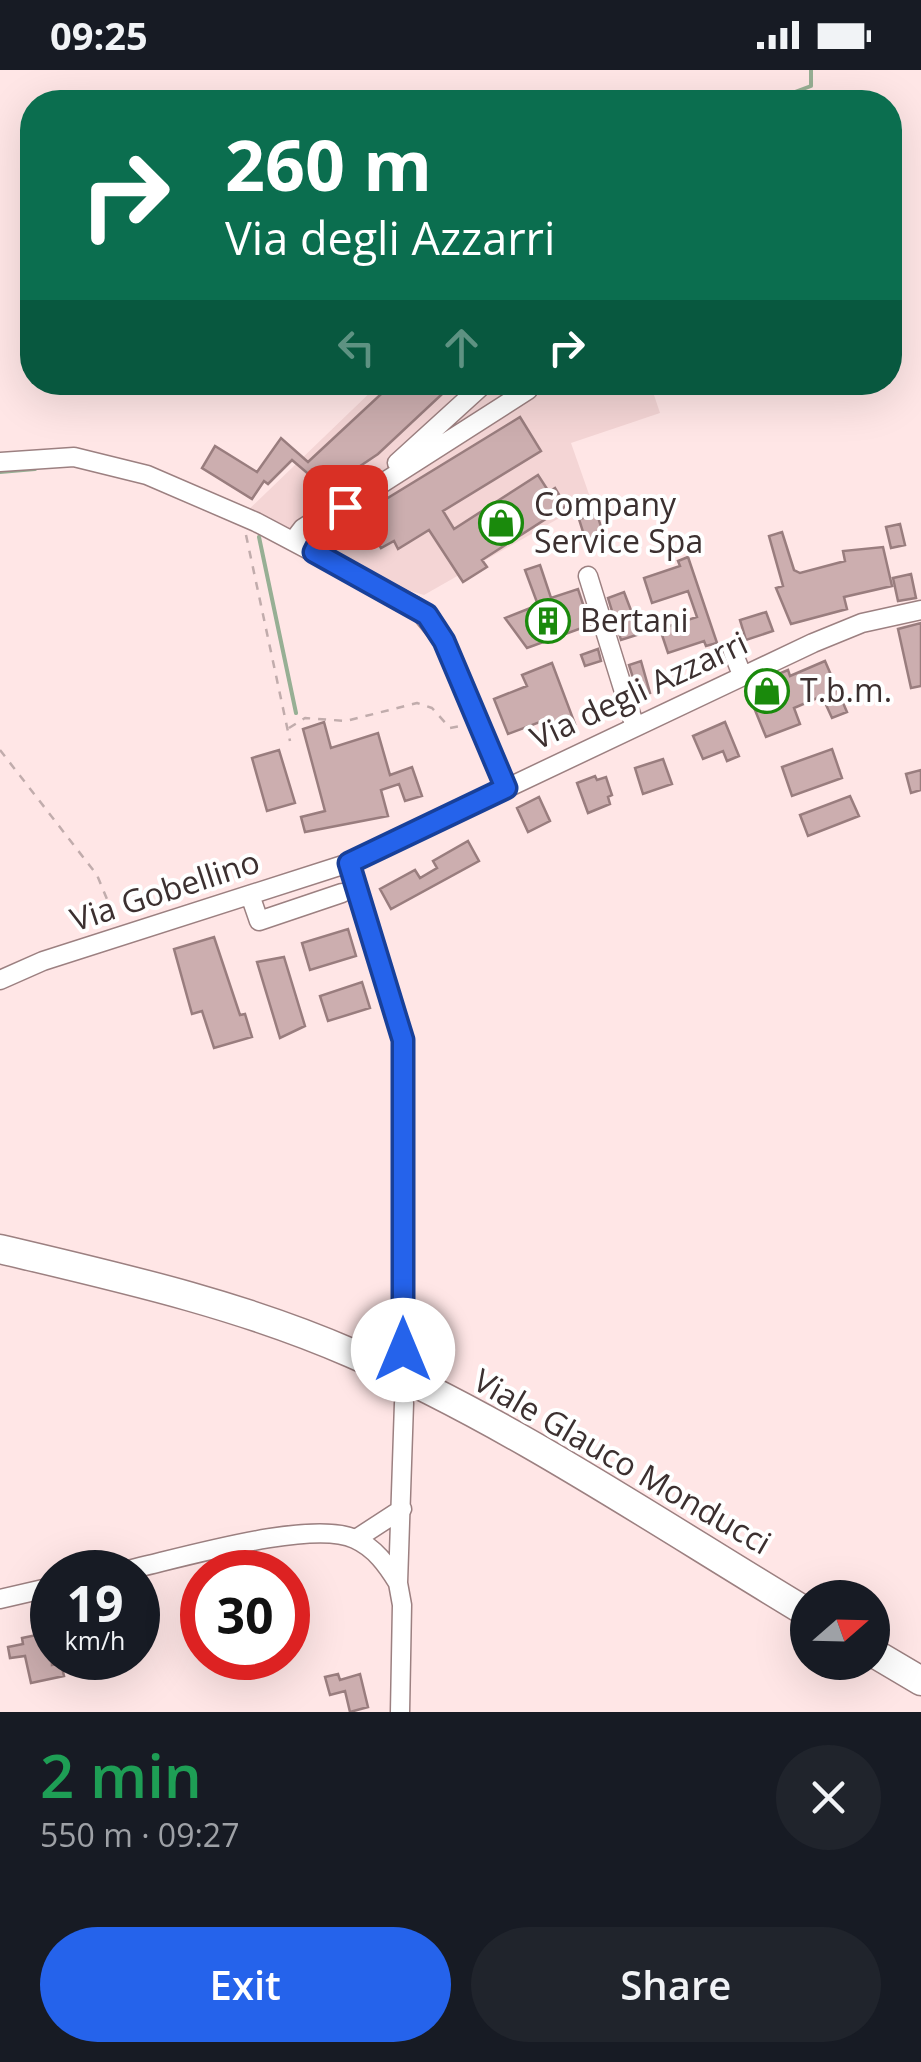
<!DOCTYPE html>
<html lang="en">
<head>
<meta charset="utf-8">
<style>
  :root { --surface:#171b24; --page:#20242c; --text:#f1f3f6; --muted:#9ea1a6; --accent:#2563eb }
  body { margin:0; font-family:"Open Sans",sans-serif; background:var(--page); color:var(--text); height:100vh; display:flex; flex-direction:column; font-size:38px; white-space:nowrap }
  * { box-sizing:border-box; margin:0 }
  p { font-size:32px; color:var(--muted) }
  .icon { flex:none; width:55px; height:55px; fill:none; stroke:currentColor; stroke-width:2; stroke-linecap:round; stroke-linejoin:round }
  .map { position:relative; height:1642px; overflow:hidden }
  .sheet { display:flex; flex-direction:column; background:var(--surface); flex:1 }
  .sheet>* { flex:none }
  .hud { position:absolute; left:20px; top:20px; width:882px; height:305px; border-radius:40px; box-shadow:0 10px 40px #0002; background:#0b6e4f; color:#fff; overflow:hidden }
  .needle { width:65px; rotate:70deg }
  .buttons { position:absolute; left:790px; top:1510px; display:grid; gap:20px }
  .buttons a { display:grid; place-items:center; width:100px; height:100px; border-radius:50%; background:var(--surface); box-shadow:0 10px 40px #0002; font-size:50px }
  .speed { position:absolute; left:30px; top:1480px; display:flex; gap:20px; font-size:50px; font-weight:700; text-align:center }
  .speed>* { display:grid; place-content:center; width:130px; height:130px; border-radius:50%; background:var(--surface); box-shadow:0 10px 40px #0002; line-height:1 }
  .speed small { font-size:25px; font-weight:400 }
  .speed .limit { border:15px solid #d22; background:#fff; color:#111 }
  .pin { position:absolute; display:grid; place-items:center; width:85px; height:85px; color:#fff; margin:-42px; border-radius:20px; box-shadow:0 5px 15px #0006 }
  .me { position:absolute; width:110px; margin:-55px; rotate:0deg; stroke-linejoin:round; filter:drop-shadow(0 0 8px #0008) }
  .turn { display:flex; align-items:center; gap:35px; height:210px; padding:0 40px; font-size:45px }
  .turn .icon { width:130px; height:130px; stroke-width:2.5 }
  .turn b { display:block; font-size:70px; line-height:85px }
  .lanes { display:flex; align-items:center; height:95px; padding:0 40px; background:#0003; justify-content:center; gap:50px; direction:ltr }
  .lanes .off { opacity:.35 }
  .round { display:grid; place-items:center; flex:none; width:105px; height:105px; border-radius:52px; background:var(--page) }
  .overview { display:flex; align-items:center; justify-content:space-between; height:170px; padding:0 40px }
  h1 { font-size:60px; font-weight:600; line-height:75px; color:#1e9e55 }
  .cta { display:flex; gap:20px; margin-top:auto; padding:20px 40px }
  .cta a { flex:1; height:115px; border-radius:60px; background:var(--accent); color:#fff; font-size:40px; font-weight:600; line-height:115px; text-align:center }
  .cta a+a { background:var(--page); color:var(--text) }
  .status { display:flex; justify-content:space-between; align-items:center; height:70px; padding:0 50px; background:var(--surface); direction:ltr }
  .status svg { height:28px; fill:currentColor }
  .map>svg:first-child { display:block }
</style>
</head>
<body>
<div class="status"><b>09:25</b><svg viewBox="0 0 49 12"><path d="M0 12V9h3v3zM5 12V6h3v6zM10 12V3h3v9zM15 12V0h3v12zM26 1h20v11H26zM47 4h2v5h-2z"/></svg></div>
<div class="map">
<svg width="921" height="1642" viewBox="0 0 921 1642">
  <rect width="100%" height="100%" fill="#ffe6e6"/>
  <path fill="#f4d5d5" d="M380,313h270l10,30 -89,30 20,57 -167,95 -93,-27 -89,-52z"/>
  <g fill="none" stroke-linecap="round" stroke-linejoin="round">
    <path stroke="#97af94" stroke-width="4" d="M768,32l43,-16v-16
      M0,402l35,-3
      M259,467l37,176"/>
  </g>
  <path fill="#ccaeaf" stroke="#997d7e" stroke-width="2.5" d="M394,312h61l-77,72 -52,35 -34,-29 -24,24 -4,-3 -12,18 -50,-31 13,-22 42,26 24,-34 27,24z
    M520,347l21,34 -98,60 11,18 84,-54 11,17 6,-4 11,18 -84,54 5,7 -24,15 -34,-52 -31,19 -4,-8 -13,7 -21,-33z
    M597,444l10,32 -18,5 -10,-32z
    M900,454l5,21 -14,3 -5,-21z
    M782,462l12,38 6,3 45,-12 -2,-10 40,-4 9,39 -48,11 3,12 -56,15 -15,-36 7,-2 -14,-50z
    M688,487l29,86 -11,3 -2,-5 -36,12 -8,-24 37,-12 -9,-26 -36,12 -8,-25 36,-12 -2,-5z
    M540,495l11,33 27,-9 12,36 -63,23 -22,-30 33,-13 -13,-35z
    M911,504l5,24 -18,3 -5,-23z
    M624,522l16,42 -19,6 -13,-42z
    M766,542l7,19 -27,9 -6,-20z
    M921,553v63l-10,2 -13,-59z
    M598,579l3,12 -16,5 -4,-11z
    M641,591l9,32 -11,4 -10,-32z
    M825,591l22,51 -15,6 -10,-22 -28,12 6,16 -34,13 -11,-27 12,-4 -8,-24 29,-12 2,6z
    M552,593l23,61 -25,10 -5,-14 -37,14 -14,-35 33,-13 -5,-11z
    M324,652l7,26 47,-15 12,42 22,-8 10,29 -17,5 -6,-17 -18,6 7,26 -83,16 -4,-15 24,-6 -22,-82z
    M725,652l14,34 -12,5 -4,-10 -20,8 -10,-23z
    M832,679l10,29 -50,18 -10,-29z
    M279,680l16,53 -28,8 -15,-53z
    M663,689l9,25 -29,10 -8,-26z
    M921,700v20l-10,3 -5,-19z
    M595,706l2,4 9,-3 6,18 -4,2 2,7 -22,9 -11,-30z
    M850,726l9,20 -51,20 -8,-21z
    M539,727l11,24 -22,11 -11,-24z
    M468,771l11,20 -88,48 -11,-20 35,-19 5,8 17,-10 -4,-7z
    M348,859l8,27 -46,14 -8,-27z
    M214,867l26,78 5,-1 7,23 -38,11 -12,-37 -10,3 -18,-65z
    M284,887l21,69 -25,12 -23,-76z
    M362,912l8,26 -42,13 -8,-25z
    M51,1562l1,33 9,-2 3,13 -33,7 -6,-27 -15,2 -2,-11 15,-3 -1,-6z
    M338,1604l2,6 20,-6 8,33 -18,5 -5,-21 -15,4 -5,-18z"/>
  <g fill="none" stroke-linecap="round" stroke-linejoin="round">
    <g stroke="#9c8081" stroke-width="21">
      <path id="minor" d="M0,392l74,-5 73,18 109,47 159,84 29,35 62,147
        M397,393l89,-81
        M293,471l10,-13 33,-21
        M314,482l13,-26 18,-19 183,-117 5,-8
        M588,506l46,148
        M733,582l9,23
        M349,793l54,177v310
        M250,825l9,26 83,-28
        M0,910l43,-19 306,-98 464,-220 49,-20 59,-13
        M356,1469l46,-30
        M119,1502c53,-11 191,-54 236,-33 20,9 32,26 43,44
        M0,1529l52,-12
        M400,1642l2,-107 -4,-22 6,-180"/>
    </g>
    <g stroke="#9c8081" stroke-width="31">
      <path id="highway" d="M0,1179c118,28 239,55 351,104 159,69 307,170 457,260
        M872,1582l49,29"/>
    </g>
    <path stroke="#c1acac" stroke-width="2.5" stroke-dasharray="8 8" stroke-linecap="butt" d="M246,465l44,206
      M289,658l16,-10 41,3 71,-18 15,5 18,20 15,-3
      M0,680l97,125 19,46"/>
    <use href="#minor" stroke="#fff" stroke-width="18"/>
    <use href="#highway" stroke="#fff" stroke-width="28"/>
  </g>
  <g fill="none" stroke-linecap="round" stroke-linejoin="round">
    <g stroke="#184099" stroke-width="25">
      <path id="route" d="M345,437l-18,19 -13,26 113,63 17,26 62,147 -157,75 54,177v310"/>
    </g>
    <use href="#route" stroke="#2563eb" stroke-width="18"/>
  </g>
  <defs>
    <g id="shop-ring" transform="scale(2.25)"><circle r="9.5" fill="#fff" stroke="#1a8a0c" stroke-width="1.5"/><path d="M-5-2.5h2.3a2.7 3.5 0 0 1 5.4 0H5L5.5 6h-11ZM-1.5-2.5h3a1.5 2.3 0 0 0-3 0Z" fill="#1a8a0c"/></g>
    <g id="building-ring" transform="scale(2.25)"><circle r="9.5" fill="#fff" stroke="#1a8a0c" stroke-width="1.5"/><path d="M-4-6H4V6H1V3H-1V6H-4ZM-2.5-4.3h1.7v1.8h-1.7ZM.8-4.3h1.7v1.8H.8ZM-2.5-1h1.7V.8h-1.7ZM.8-1h1.7V.8H.8Z" fill="#1a8a0c"/></g>
  </defs>
  <g fill-rule="evenodd">
    <use href="#shop-ring" x="501" y="453"/>
    <use href="#building-ring" x="548" y="551"/>
    <use href="#shop-ring" x="767" y="621"/>
  </g>
  <g text-anchor="middle" stroke-width="8" stroke-linejoin="round" paint-order="stroke">
    <g font-size="32" fill="#3c3030" stroke="#fff" text-anchor="start">
      <text x="534" y="446">Company<tspan x="534" dy="37">Service Spa</tspan></text>
      <text x="580" y="562">Bertani</text>
      <text x="800" y="632">T.b.m.</text>
    </g>
    <g font-size="32" fill="#3c3030" stroke="#fff">
      <text transform="translate(639 621) rotate(-25)" y="11">Via degli Azzarri</text>
      <text transform="translate(165 821) rotate(-18)" y="11">Via Gobellino</text>
      <text transform="translate(622 1392) rotate(30)" y="11">Viale Glauco Monducci</text>
    </g>
  </g>
</svg>
<div class="buttons">
<a><svg class="needle" viewBox="-14 -14 28 28"><path d="M0-13l5 13h-10z" fill="#e53935"/><path d="M0 13l5-13h-10z" fill="#9ea1a6"/></svg></a>
</div>
<div class="speed"><div>19<small>km/h</small></div><div class="limit">30</div></div>
<div class="pin" style="left:345px;top:437px;background:#d93025"><svg class="icon" aria-label="arrive" viewBox="0 0 24 24"><path d="M6 21V4h12l-3 4 3 4H6"/></svg></div>
<svg class="me" style="left:403px;top:1280px" viewBox="-20 -20 40 40"><circle r="19" fill="#fff"/><path d="M0-13L10 11 0 6-10 11z" fill="#2563eb"/></svg>
<div class="hud">
<div class="turn"><svg class="icon" aria-label="right" viewBox="0 0 24 24"><path d="M7 20v-9h11M14 6l5 5-5 5"/></svg><div><b>260 m</b>Via degli Azzarri</div></div>
<div class="lanes"><svg class="icon off" aria-label="left" viewBox="0 0 24 24"><path d="M17 20v-9H6M10 6l-5 5 5 5"/></svg><svg class="icon off" aria-label="ahead" viewBox="0 0 24 24"><path d="M12 20V5M6 11l6-6 6 6"/></svg><svg class="icon" aria-label="right" viewBox="0 0 24 24"><path d="M7 20v-9h11M14 6l5 5-5 5"/></svg></div>
</div>
</div>
<section class="sheet">
<div class="overview"><div><h1>2 min</h1><p>550 m · 09:27</p></div><a class="round"><svg class="icon" aria-label="close" viewBox="0 0 24 24"><path d="M6 6l12 12M18 6L6 18"/></svg></a></div>
<div class="cta"><a>Exit</a><a>Share</a></div>
</section>
</body>
</html>
